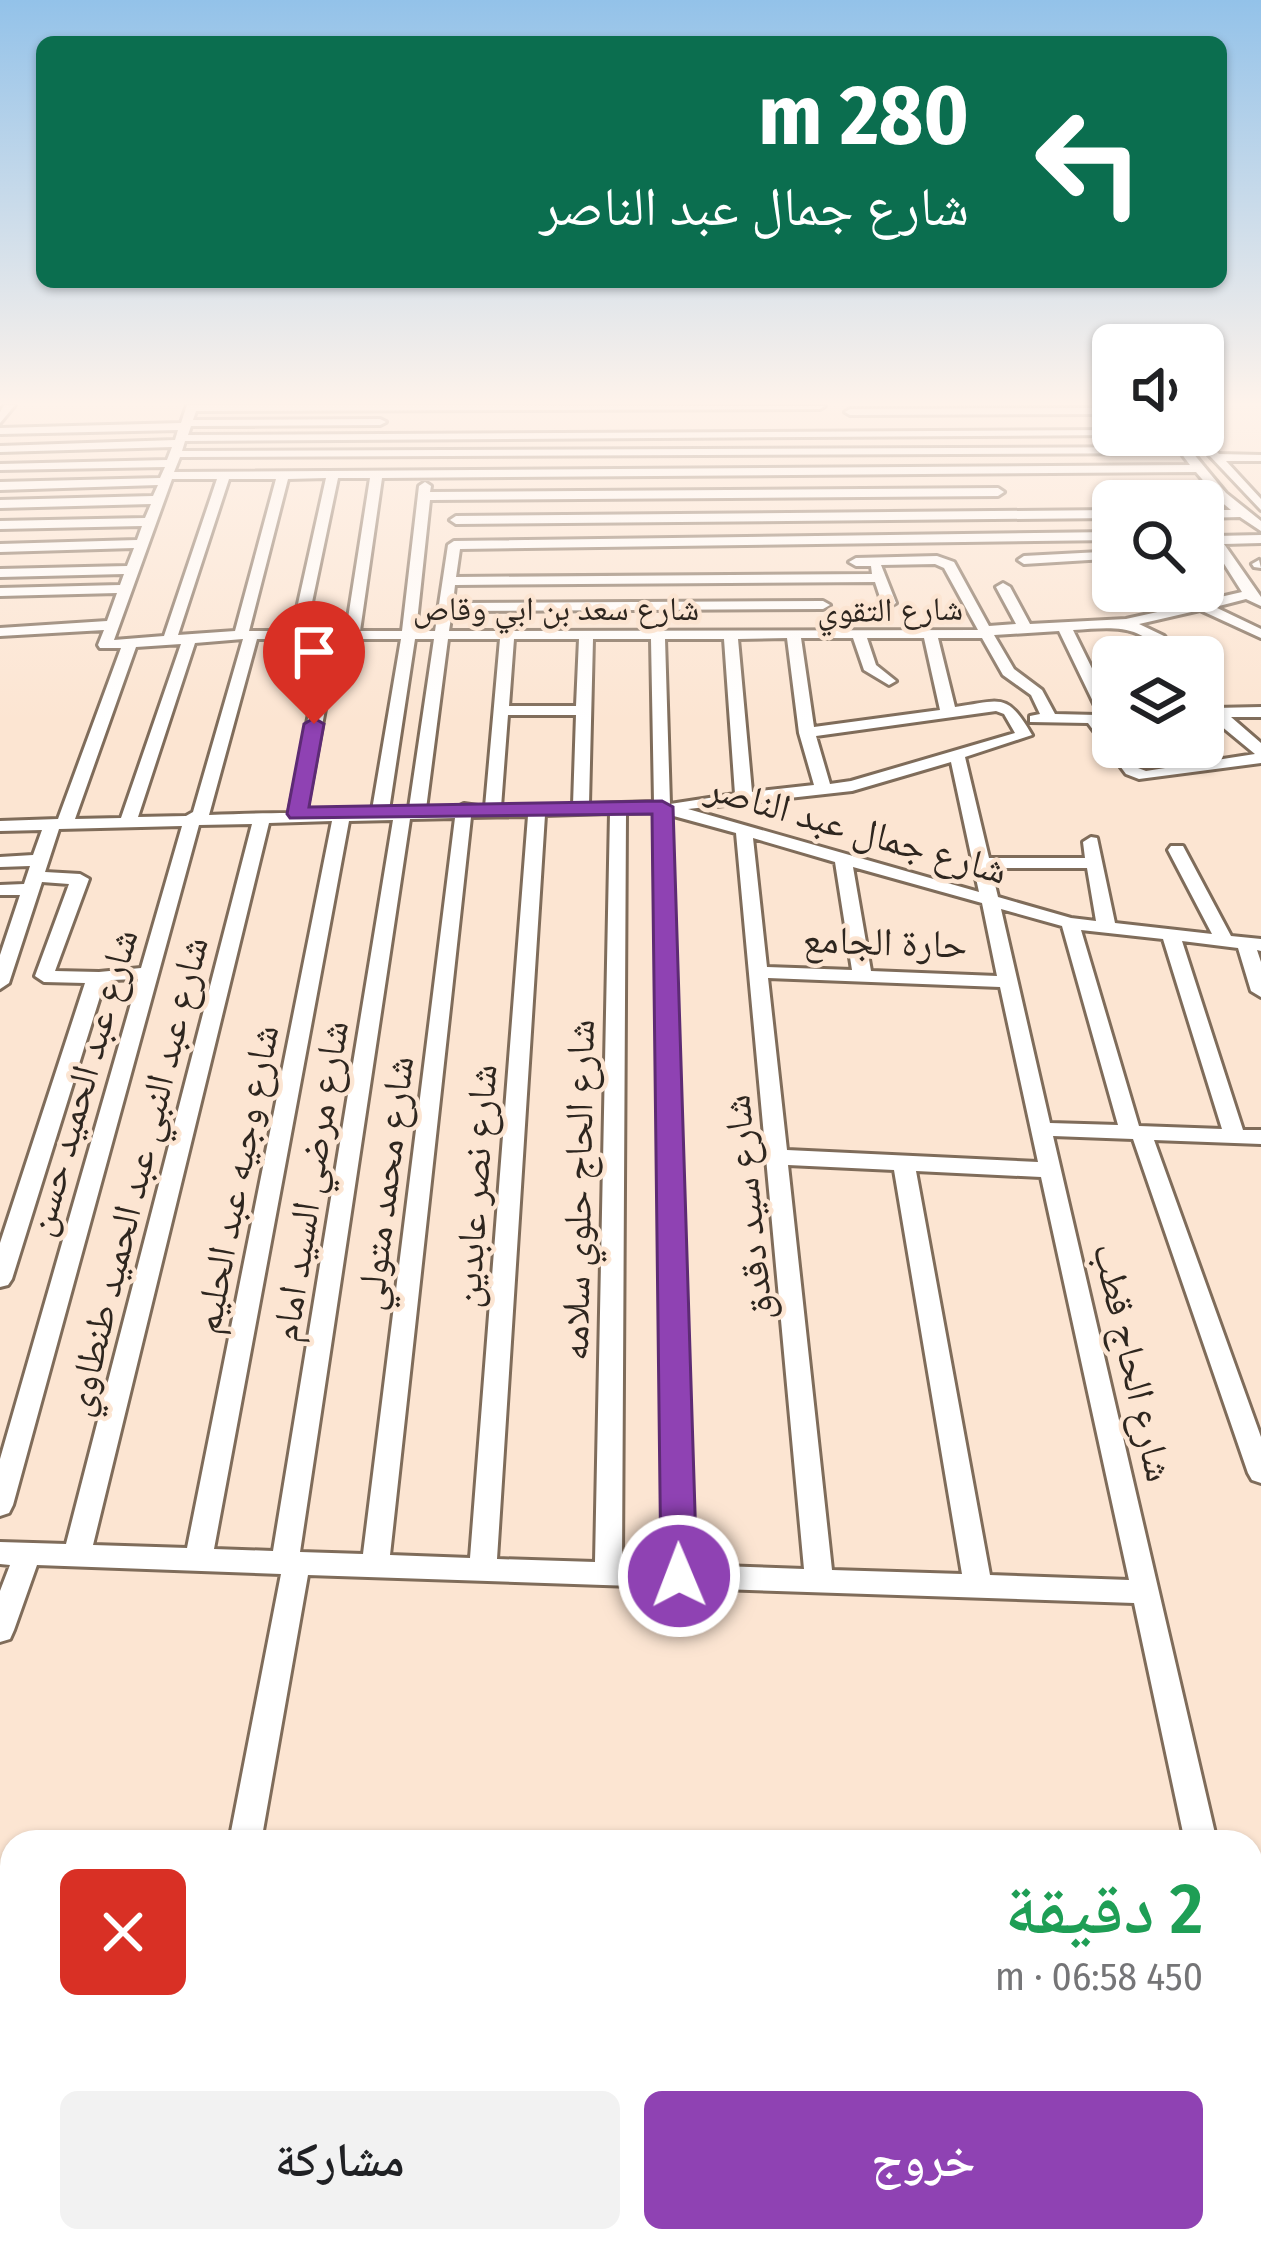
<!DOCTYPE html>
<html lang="ar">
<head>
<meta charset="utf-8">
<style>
  :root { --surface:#fff; --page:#f2f2f2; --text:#202124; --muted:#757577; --accent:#8f42b3 }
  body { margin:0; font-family:"Fira Sans Condensed","Noto Naskh Arabic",sans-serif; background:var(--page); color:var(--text); direction:rtl; height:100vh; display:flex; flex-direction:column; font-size:45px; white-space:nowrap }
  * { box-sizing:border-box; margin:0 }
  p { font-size:39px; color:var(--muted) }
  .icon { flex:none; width:66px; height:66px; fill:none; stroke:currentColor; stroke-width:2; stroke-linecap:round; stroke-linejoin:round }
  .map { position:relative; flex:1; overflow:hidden; direction:ltr }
  .details { position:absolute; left:0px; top:1830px; width:1263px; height:423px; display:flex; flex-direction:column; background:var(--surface); border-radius:36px 36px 0 0; box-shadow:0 3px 9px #0004; direction:rtl }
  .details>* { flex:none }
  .banner { position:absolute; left:36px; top:36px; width:1191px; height:252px; border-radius:18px; box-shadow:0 3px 9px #0004; direction:rtl; background:#0b6e4f; color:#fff; overflow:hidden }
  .controls { position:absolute; left:1092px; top:324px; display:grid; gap:24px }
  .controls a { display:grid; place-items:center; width:132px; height:132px; border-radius:18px; background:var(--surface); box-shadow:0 3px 9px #0004; font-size:60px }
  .pin { position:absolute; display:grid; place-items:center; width:102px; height:102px; color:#fff; margin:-123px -51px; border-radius:50% 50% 50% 0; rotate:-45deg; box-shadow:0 0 12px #0007 }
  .pin .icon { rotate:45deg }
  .me { position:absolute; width:132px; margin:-66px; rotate:359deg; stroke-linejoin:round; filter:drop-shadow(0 0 9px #0008) }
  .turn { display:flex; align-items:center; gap:42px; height:252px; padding:0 60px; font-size:54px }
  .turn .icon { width:156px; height:156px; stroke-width:2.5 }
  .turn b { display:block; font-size:84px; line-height:102px }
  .round { display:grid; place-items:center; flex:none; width:126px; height:126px; border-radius:18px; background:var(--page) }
  .headline { display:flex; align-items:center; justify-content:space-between; height:204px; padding:0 60px }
  h1 { font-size:72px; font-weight:600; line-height:90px; color:#1e9e55 }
  .action { display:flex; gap:24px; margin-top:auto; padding:24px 60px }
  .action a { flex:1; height:138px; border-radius:18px; background:var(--accent); color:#fff; font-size:48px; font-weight:600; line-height:138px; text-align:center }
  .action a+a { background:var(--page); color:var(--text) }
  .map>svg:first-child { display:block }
</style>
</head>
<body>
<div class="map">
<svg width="1261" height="2252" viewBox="0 0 1261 2252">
  <rect width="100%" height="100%" fill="#fce5d2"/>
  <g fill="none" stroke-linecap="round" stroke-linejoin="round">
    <g stroke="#7f6c5a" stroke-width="6">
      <path id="street" d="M4,405h11l-15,18v-11z
        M187,405l638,1 -5,3 -624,2 -3,9 187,-1 6,3 -6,3 -189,1 -3,9 925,-5v5h4l-932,6 -3,10 994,-4 -10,-12h12l48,58 35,28v10l-21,-14 -37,1v-8h28l-12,-10 -78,1 -6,-4 6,-4 72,-1 -17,-20 -814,6 -22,153h42l17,-145 6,-4 6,4 -1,6 568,-4 6,4 -6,4 -568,4 -14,131h19l13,-86 6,-4 659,-9v8l-653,9 -4,28 416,-3 -1,-8h-15l-7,-4 7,-4 81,-2 17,6 35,64 27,-2 -20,-37 7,-4 7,4 20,37 96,-5 63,-14 -25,-14h18l21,10 39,-9 -33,-52 6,-4 46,-1v8l-37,1 37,53v9l-15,-7 -31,8 46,22v9l-61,-28 -61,14 25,12 12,17 -6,4 -6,-1c-24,-34 -54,-28 -91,-26l40,81v8l-13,-3 -41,-85 -65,4 20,34 28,21 13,24 42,1 16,19v13h10l15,21 8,3 109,-17 -46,-38 -3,-3 8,-5 47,-1v10h-30l30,26v20l-122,16 -13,-5 -38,-51 -58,-1v-6l10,-2 -9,-19 -28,-20 -21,-37h-44l17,69c46,-6 51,-16 77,28l-67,22 24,101h96l-2,-16 8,-5 6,1 18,85 97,11 -44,-84 3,-4h12l48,90 30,3v12l-4,-1 4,12v35l-10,-6 -13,-43 -56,-7 61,189h18v14l-107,-4 107,297v46l-9,-3 -4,-7 -115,-334 -80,-3 164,706h-32l-51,-239 -826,-28 -47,267h-32l52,-268 -244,-9 -23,65 -4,9 -10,3v-51l10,-26 -10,-1v-22l66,2 186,-720 -53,1 -186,680 -4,8 -9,3v-57l138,-480 -26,1 -9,7 -91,292 -4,6 -8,2v-44l85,-260 -41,-1 -9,-6 34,-92 -27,-2 -33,101 -9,6v-34l20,-60h-20v-10l24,-1 6,-18 -30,1v-10l33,-2 9,-25 -42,1v-10l58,-2 63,-171h-21l-2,-3 6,-15 -104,6v-8l107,-7 10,-28 -117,3v-8l120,-3 4,-11 -124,3v-8l127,-3 7,-18 -134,4v-8l137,-4 5,-14 -142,3v-8l145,-3 6,-14 -151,4v-8l153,-4 5,-11 -158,5v-8l160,-4 5,-11 -165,3v-6l167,-4 5,-13 -172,5v-6l175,-6 3,-10 -178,4v-6l181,-5zM1181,453l9,12 -1016,7 6,-15zM326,478l-34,153h-43l39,-152zM338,478h32l-24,153h-40zM172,479h45l-53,157 -50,4zM229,479h47l-41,152 -57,4zM935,564l9,4 34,62 -529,1 3,-20 371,-2 7,-4 -7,-4 -370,2 2,-18 420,-3 7,21 7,4 7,-4 -15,-38zM787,638l12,95 15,52 -62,7 -14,-153zM801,638h52l11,32 25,15 7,-4 -20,-16 -9,-27h57l16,72 -126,17zM243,639l-50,173 -7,4 -48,1 57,-174zM257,639h67l-35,174c-27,0 -51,1 -80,2zM338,639h63l-29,171 -30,-2 -36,4zM415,639h19l-25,169 -20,2zM448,639h52l-15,168 -21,-3 -8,4 -30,1zM514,639h65l-3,67h-67zM593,639h58l3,163 -65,2zM665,639h59l11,155 -65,10zM181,644l-60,174 -46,1 61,-172zM996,711l8,3 11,19 -164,48 -21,3 -14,-48zM508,715h68l-3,90 -72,2zM951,762l28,130 -291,-83 164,-18zM654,812l11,752 -43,-1 4,-750zM610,813l-15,749 -98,-3 48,-744zM670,815l66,18 68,736 -112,-4zM528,816l-58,742 -80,-3 81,-738zM455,818l-92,736 -63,-2 110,-733zM393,820l-120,731 -59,-2 135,-728zM332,821l-145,727 -94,-3 176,-722zM182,826l-41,142 -42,4 -44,-1 34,-92 -9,-5 -35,-2 14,-43zM753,838l82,24 17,108 -85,-3zM853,867l129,36 15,73 -126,-5zM991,868h96l9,53 -25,-3 -73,-21zM1001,909l61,17 56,199 -68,-2zM1081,930l82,9 59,190 -83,-3zM768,978l232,9 38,175 -251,-12zM788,1165l106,5 68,404 -130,-4zM916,1171l125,6 88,403 -139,-5z
        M1113,408v6l-263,1 -5,-3 5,-3z
        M1190,435h12l17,19 42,1v6h-35l35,38v11z
        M1113,510v8l-657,6 -6,-4 6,-4z
        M1100,552l6,4 -1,3 -81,5 -6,-4 6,-4z
        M1259,560l2,8 -7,-1 -2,-3z
        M1251,2039l10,4v73l-10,-4z
        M142,2241h36l-3,11h-36z"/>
    </g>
    <use href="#street" fill="#fff" fill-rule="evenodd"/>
  </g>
  <linearGradient id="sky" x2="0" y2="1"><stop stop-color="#93c2e9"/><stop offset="0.56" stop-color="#fef3eb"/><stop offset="1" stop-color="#fef3eb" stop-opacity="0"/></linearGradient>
  <rect width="1261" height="721" fill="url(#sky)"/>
  <path fill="#8f42b3" stroke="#5d2b74" stroke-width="3" d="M314,718l10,6 -15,83 353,-6 11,6 24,769 -5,11 -13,4 -12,-4 -6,-11 -9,-762 -362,4 -3,-4 17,-90z"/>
  <g text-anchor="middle" stroke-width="9" stroke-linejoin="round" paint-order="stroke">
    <g font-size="33" fill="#2e261f" stroke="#fce5d2">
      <text x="556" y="620">شارع سعد بن ابي وقاص</text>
      <text transform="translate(890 609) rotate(-1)" y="12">شارع التقوي</text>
    </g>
    <g font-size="39" fill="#2e261f" stroke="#fce5d2">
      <text transform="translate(857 828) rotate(16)" y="14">شارع جمال عبد الناصر</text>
      <text transform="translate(885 941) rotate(2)" y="14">حارة الجامع</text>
      <text transform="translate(81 1082) rotate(-74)" y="14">شارع عبد الحميد حسن</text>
      <text transform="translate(135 1176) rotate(-76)" y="14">شارع عبد النبي عبد الحميد طنطاوي</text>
      <text transform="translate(235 1179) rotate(-79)" y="14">شارع وجيه عبد الحليم</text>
      <text transform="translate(309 1181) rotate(-81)" y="14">شارع مرضي السيد امام</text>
      <text transform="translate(384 1183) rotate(-83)" y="14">شارع محمد متولي</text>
      <text transform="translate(474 1186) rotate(-86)" y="14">شارع نصر عابدين</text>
      <text transform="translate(577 1190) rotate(-89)" y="14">شارع الحاج حلوي سلامه</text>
      <text transform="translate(747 1208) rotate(-96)" y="14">شارع سيد دقدق</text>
      <text transform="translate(1134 1362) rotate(77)" y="14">شارع الحاج قطب</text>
    </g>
  </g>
</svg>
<div class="controls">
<a><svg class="icon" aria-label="sound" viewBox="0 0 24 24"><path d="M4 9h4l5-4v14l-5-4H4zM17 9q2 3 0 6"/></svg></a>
<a><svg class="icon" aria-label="search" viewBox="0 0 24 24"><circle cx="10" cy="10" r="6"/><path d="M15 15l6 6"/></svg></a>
<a><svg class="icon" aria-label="layers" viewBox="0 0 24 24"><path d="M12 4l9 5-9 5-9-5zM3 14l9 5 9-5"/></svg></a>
</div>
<div class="pin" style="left:314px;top:724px;background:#d93025"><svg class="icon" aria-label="arrive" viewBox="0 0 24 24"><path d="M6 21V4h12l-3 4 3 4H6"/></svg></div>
<svg class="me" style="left:679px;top:1576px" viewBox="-20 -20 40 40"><circle r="17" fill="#8f42b3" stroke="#fff" stroke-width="3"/><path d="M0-11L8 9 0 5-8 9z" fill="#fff"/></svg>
<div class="banner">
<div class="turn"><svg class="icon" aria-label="left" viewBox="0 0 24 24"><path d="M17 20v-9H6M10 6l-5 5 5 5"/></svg><div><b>280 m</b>شارع جمال عبد الناصر</div></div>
</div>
<section class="details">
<div class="headline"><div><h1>2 دقيقة</h1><p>450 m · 06:58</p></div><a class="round" style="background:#d93025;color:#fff"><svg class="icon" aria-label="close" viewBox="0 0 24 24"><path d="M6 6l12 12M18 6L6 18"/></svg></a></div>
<div class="action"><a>خروج</a><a>مشاركة</a></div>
</section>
</div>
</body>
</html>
